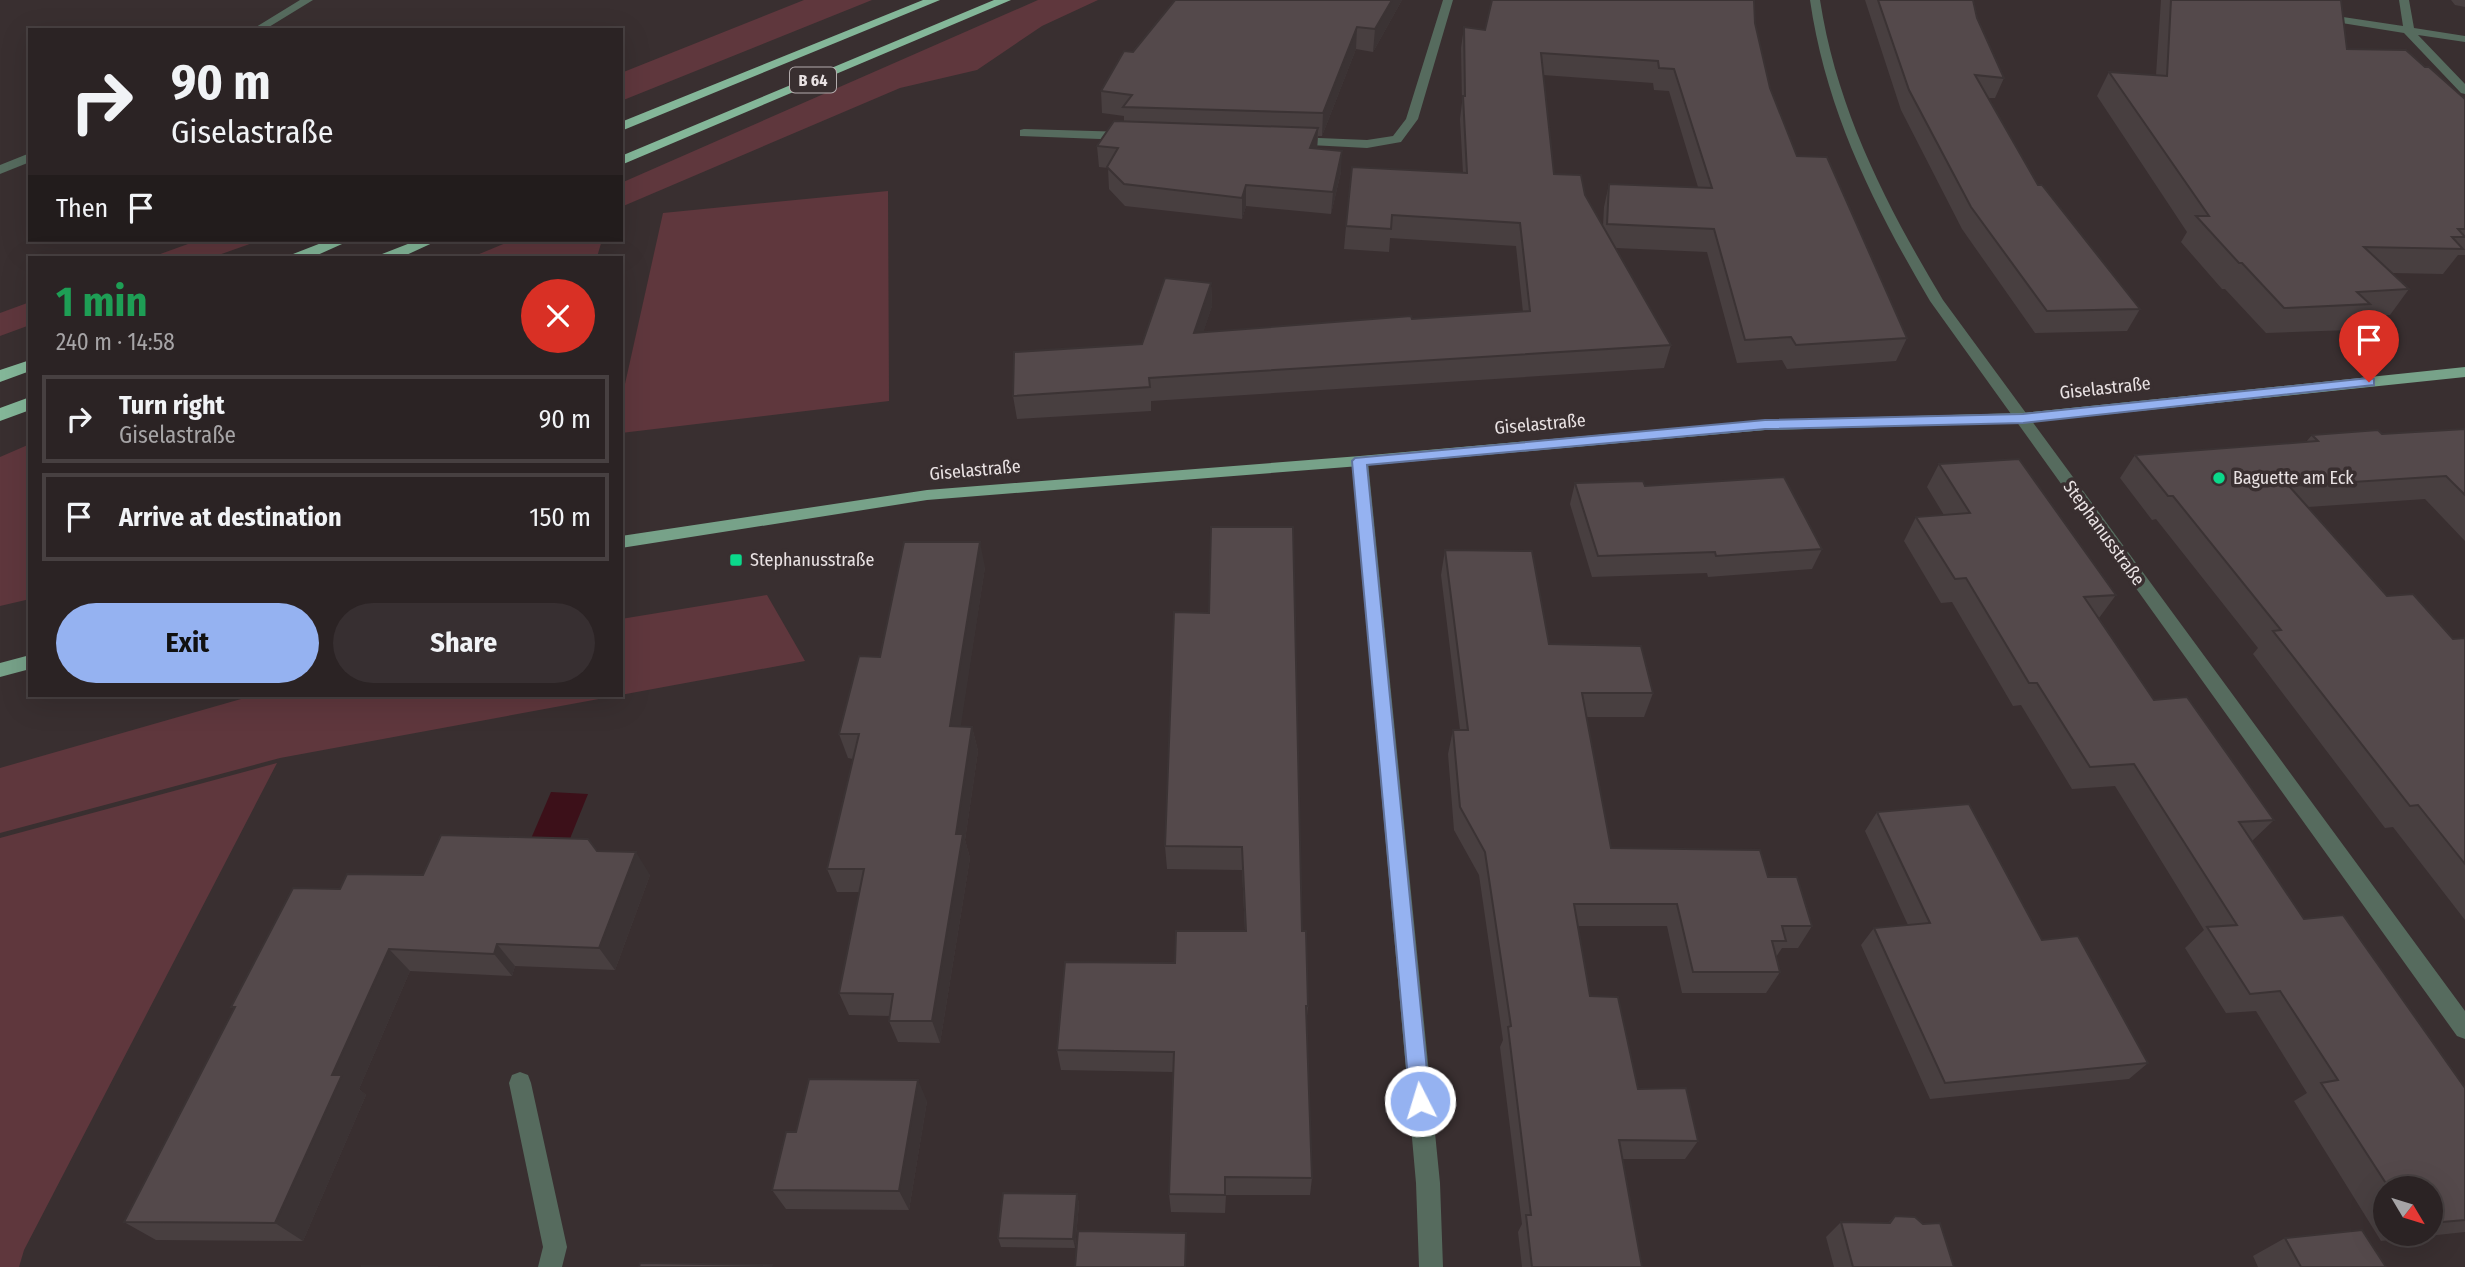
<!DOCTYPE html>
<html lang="en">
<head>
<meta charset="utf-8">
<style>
  :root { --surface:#2b2324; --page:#372f31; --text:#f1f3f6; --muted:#a6a4a6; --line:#474041; --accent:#95b2f1 }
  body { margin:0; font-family:"Fira Sans Condensed",sans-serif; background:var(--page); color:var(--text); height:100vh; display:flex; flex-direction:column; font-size:26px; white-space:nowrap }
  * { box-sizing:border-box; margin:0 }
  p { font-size:23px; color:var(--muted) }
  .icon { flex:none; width:38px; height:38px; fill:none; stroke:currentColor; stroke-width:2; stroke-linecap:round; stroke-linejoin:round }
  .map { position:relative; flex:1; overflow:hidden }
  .side { position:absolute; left:28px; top:256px; width:595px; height:441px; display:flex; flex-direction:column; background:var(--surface); border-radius:0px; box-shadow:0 7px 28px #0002,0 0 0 2px var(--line) }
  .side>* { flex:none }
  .banner { position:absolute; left:28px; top:28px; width:595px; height:214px; border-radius:0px; box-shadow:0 7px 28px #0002,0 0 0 2px var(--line); background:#2b2324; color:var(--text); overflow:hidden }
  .needle { width:46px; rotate:128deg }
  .tools { position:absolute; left:2373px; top:1176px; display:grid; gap:14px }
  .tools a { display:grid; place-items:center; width:70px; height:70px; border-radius:50%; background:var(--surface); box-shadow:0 7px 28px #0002,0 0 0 2px var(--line); font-size:35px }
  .pin { position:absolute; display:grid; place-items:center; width:60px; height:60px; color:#fff; margin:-72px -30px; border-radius:50% 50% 50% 0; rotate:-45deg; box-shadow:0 0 7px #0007 }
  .pin .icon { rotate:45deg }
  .me { position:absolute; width:77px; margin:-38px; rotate:355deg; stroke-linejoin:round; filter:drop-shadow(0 0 5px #0008) }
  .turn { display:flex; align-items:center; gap:24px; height:147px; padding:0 28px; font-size:32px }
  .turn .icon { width:91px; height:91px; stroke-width:2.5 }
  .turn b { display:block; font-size:49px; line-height:60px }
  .then { display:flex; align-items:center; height:66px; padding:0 28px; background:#0003; gap:14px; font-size:26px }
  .round { display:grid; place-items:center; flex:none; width:74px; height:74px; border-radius:37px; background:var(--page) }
  .head { display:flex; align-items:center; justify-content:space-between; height:119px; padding:0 28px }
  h1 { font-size:42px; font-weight:700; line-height:52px; color:#1e9e55 }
  .action { display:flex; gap:14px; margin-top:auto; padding:14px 28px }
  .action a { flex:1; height:80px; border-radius:42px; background:var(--accent); color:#111; font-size:28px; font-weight:700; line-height:80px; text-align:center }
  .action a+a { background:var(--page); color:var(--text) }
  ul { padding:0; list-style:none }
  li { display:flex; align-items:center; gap:21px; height:88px; margin:0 14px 10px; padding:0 14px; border:4px solid var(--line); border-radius:0px }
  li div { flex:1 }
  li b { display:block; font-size:26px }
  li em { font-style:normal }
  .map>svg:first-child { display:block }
</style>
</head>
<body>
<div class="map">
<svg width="2465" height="1267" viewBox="0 0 2465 1267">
  <rect width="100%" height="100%" fill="#392f30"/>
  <path fill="#5f373d" d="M804,0h68l-251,101v-28z
    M1038,0h60l-56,26 -65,44 -77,18 -279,119v-24z
    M888,191l1,210 -268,32v-31l42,-189z
    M199,240h62l-48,17h-61z
    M513,240h89l-5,17h-125z
    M30,302v23l-30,11v-23z
    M30,444v155l-30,7v-149z
    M767,595l38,66 -525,97 -280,75v-65l255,-73h366v-76z
    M277,763l-253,487 -5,17h-19v-429z"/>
  <path fill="#3c1019" d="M551,792l37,2 -25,62 -39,-1z"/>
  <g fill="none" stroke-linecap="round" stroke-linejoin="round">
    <path fill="#566b5e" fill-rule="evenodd" d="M300,0h13l-49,30h-13z
      M1443,0h10l-35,119 -17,23 -34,6 -76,-4v-6l4,-1 72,3 26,-4 13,-17z
      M1810,0h10c17,110 66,205 123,300l522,711v28l-8,-3 -527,-735c-56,-95 -104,-190 -120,-301z
      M2399,0h10l5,28 51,8v6l-47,-7 47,49v10l-4,-1 -57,-60 -81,-13 -5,-3 5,-3 80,12z
      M1024,129l103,3 6,4 -6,4 -107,-4v-6z
      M30,153v9l-30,12v-9z
      M1360,456l8,5 72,722 3,84h-24l-3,-84 -64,-722z
      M520,1072l8,3 3,8 36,164 -5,20h-24l5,-20 -34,-164 3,-8z"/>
    <path fill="#77a289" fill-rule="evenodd" d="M2465,367v10l-442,46 -258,7 -405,36 -433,34 -306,48v-12l306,-46 433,-34 405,-36 258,-7z
      M30,655v14l-30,8v-14z"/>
    <path fill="#84b799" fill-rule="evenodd" d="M923,0h17l-319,131v-9z
      M994,0h17l-390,165v-9z
      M329,240h22l-38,17h-22l2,-3z
      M418,240h21l-37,17h-22l2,-3z
      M30,360v11l-30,11v-12z
      M30,397v13l-30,11v-13z"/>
  </g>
  <path fill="#483f40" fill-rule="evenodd" d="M1402,0l-29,52 -17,-3 -34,87h-4l-1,13 24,23 -10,42 -85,-8 -4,13 -117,-13 -16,-17 -1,-21 -9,-1 -2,-21 27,-24v-6l-22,-3 -1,-22 32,-39z
    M1865,0h108l4,18 27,60 -9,20h-7l50,87 102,124 -13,22 -92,2 -73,-104 -61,-119z
    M2161,0h180l6,49 78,18 40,32v156h-7l-15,19 -51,-1 17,16 -19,26 -29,1 -11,14 -84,3 -41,-44h-3l-41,-47 6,-10 -90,-136 12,-24 47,3z
    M2451,0h14v7l-10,-2z
    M1755,23l15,65 27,68 110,182 -11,23 -109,8 -5,-9 -45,3 -30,-111 -91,-4 55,97 -7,23 -513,33v10l-134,8 -4,-23 129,-52 69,-61 1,23 -9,26 320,-20 -7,-66 -126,-8 -1,14 -45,-3 2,-23 117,-53 -3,-54 2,-16 -1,-55 3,-21 21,3zM1543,75l110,8 1,7 15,1 29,96 -89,-3 -5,23 -1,19 -18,-31 -31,-21z
    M2465,429v112l-40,-42 -117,8 79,89 66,43 12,-1v282l-72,-93 -8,1 -132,-174 5,-6 -102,-129 -4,1 -32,-42 15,-23 171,-13 6,-7 70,-1z
    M1939,464l177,131 -17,23 55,82 120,120 -22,21 52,78 161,169v144l-84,9 -87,-140 13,-8 -51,-82 -30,2 -41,-65 19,-18 -89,-144 -43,3 -51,-84 -8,1 -61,-104 -11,1 -37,-62 12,-24 28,-2 -17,-28zM2385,1188h46v46h-46z
    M1575,483l70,3 177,63 -10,20 -104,8 -1,-4 -115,4 -22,-73z
    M1445,550l104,94 104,49 -9,24h-58l25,131 157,29 44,49 -14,22h-16l-6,9 4,15 -14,21h-84l-15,-67h-89l12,70 48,93 60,52 -13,18h-62l19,108h-120l-4,-35 4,-8 -22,-177 3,-7 -24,-165 -25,-45 -6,-76 5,-24h7l-19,-155z
    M985,567l-25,160h12l6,24 -13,89 5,18 -30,185 -42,-1 -9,-21 1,-5 -41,-1 -10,-22 21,-101h-23l-10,-23 26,-110 -5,-1 -9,-24 41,-77z
    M1174,612l128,319 6,75 -2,20 6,152 -2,17h-84l-1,18 -54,-1 -2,-18 4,-122 -112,-2 -4,-20 118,-87 70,-32 -3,-61 -75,-1 -2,-23z
    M1877,812l165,128 106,123 -19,16 -199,20 -69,-154 13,-17 34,-3 -43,-94z
    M597,851l53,24 -35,95 -100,-4 -3,10 -102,-5 -51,118 7,6 -63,146 -147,-1 -32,-18 110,-213 -3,-2 109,-118 83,-14z
    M927,1101l-18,109 -123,-1 -14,-19 24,-58z
    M1077,1194l2,10 -4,44 -74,-1 -3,-9z
    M1895,1216l59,51h-120l-8,-30 15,-15 47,1z
    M2285,1238l101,29h-128l-5,-11z"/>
  <path fill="#3b3334" d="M1392,0h10l-29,52 2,-23z
    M1357,27l-1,22 -34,87 1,-23z
    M1318,128l-1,21 -7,-1z
    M1342,151l-1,21 -10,42 2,-22z
    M1246,185v21l-4,13v-21z
    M1211,283l1,23 -17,51 -1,-24z
    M980,542l5,25 -28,184 -7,-25z
    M972,727l6,24 -13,89 5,18 -30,185 -8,-22 24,-187z
    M636,852l14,23 -35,95 -16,-22z
    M497,944l18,22 -3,10 -18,-22z
    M389,949l21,22 -51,118 7,6 -63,146 -28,-18 57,-148z
    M918,1080l9,21 -18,109 -10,-19z
    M1077,1194l2,10 -4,44 -2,-9z
    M1186,1233l1,16 -1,18h-1z"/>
  <path fill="#54494b" stroke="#3b3334" stroke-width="2" d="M1175,0h217l-17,29 -18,-2 -34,86 -200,-6 9,-12 -31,-4 23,-40 9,1z
    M1492,0h262l1,23 15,65 27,68 30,1 80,181 -111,7 -5,-8 -46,3 -31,-111 -107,-5 2,-40 103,4 -38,-119 -15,-1 -1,-7 -117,-8 13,121 27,1 4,20 86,150 -522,33 1,9 -137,9 1,-44 128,-8 23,-66 46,5 -17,50 217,-17 1,3 118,-8 -10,-88 -128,-8 -1,14 -45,-3 6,-59 115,6 -4,-77h2l-1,-69 21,3z
    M1878,0h95l4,18 27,60 -29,-3 63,110h4l98,124 -93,2 -76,-104 -62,-117z
    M2171,0h170l6,49 59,1 19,17h4l36,32v130h-7l7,8h-13l11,12 -99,-2 45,42 -52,3 13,12 -86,4 -42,-45h-3l-43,-47h13l-100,-144 58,4z
    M1114,121l204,7 -8,20 32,3 -9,41 -87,-7 -4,13 -118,-14 -17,-17 11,-19 -21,-2z
    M2465,429v66l-19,-19 -157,10 98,110 26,-2 40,45 12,-1v226l-47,-59 -8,1 -137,-175 8,-1 -108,-134h-5l-33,-41 183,-14 -6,-6 66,-5 4,4z
    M2019,459l97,136 -32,2 70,103 33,-3 87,123 -35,2 65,97 39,-4 122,173v132l-34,3v-35h-42l-68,-105 17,-3 -58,-89 -30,3 -43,-67 30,-2 -103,-161 -44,3 -53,-84h-8l-63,-105 -11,1 -39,-62 54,-4 -31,-49z
    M1784,477l38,72 -106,7 -1,-4 -117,4 -23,-73 68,-2 2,5z
    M1211,527h82l9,404h4l2,75h-2l6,172 -87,-1v18l-56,-1 5,-142 -117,-2 8,-88 110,1 1,-32h70l-4,-84 -77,-1 9,-234 35,1z
    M904,542h76l-30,184 22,1 -16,107h7l-31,187h-43l4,-27 -54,-1 25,-124h-37l32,-135h-20l20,-78 21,1z
    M1445,550l87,1 17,93 92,2 12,47h-71l29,155 149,2 8,27h29l15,49h-30l4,15h-14l8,31h-87l-16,-68h-103l16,92 28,1 20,92 48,-1 12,53 -79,-1 23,127h-110l-6,-52h5l-23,-188 3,-1 -26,-174 -25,-45 -7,-77h15z
    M1969,804l73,136 36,-4 70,127 -203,20 -71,-155 56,-5 -53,-111z
    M441,835l147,4 9,12 39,1 -37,96 -102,-4 -3,10 -105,-5 -57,126h10l-67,148 -151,-1 111,-215h-4l62,-119 47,1 7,-15 76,1z
    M809,1079l109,1 -19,111 -127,-1 14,-58h10z
    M1003,1193l74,1 -4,45 -75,-1z
    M1895,1216l20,1 8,7 17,-1 14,44h-101l-12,-45 49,1z
    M2362,1230l24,37h-85l-16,-29z
    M1078,1231l108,2 -1,34h-110z
    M640,1263l132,2 -1,2h-132z
    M362,1266l76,1h-76z"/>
  <path fill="#95b2f1" stroke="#61749d" stroke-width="2" d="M2369,378l5,1v6l-351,38 -258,6 -398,36 63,636 -3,7 -7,3 -7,-3 -3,-7 -58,-640 3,-3 410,-38 258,-6z"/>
  <g fill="#0bd98b" stroke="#392f30" stroke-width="2.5">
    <circle cx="2219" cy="478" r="7"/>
    <rect x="729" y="553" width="14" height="14" rx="3.5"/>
  </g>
  <g text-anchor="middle" stroke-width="7" stroke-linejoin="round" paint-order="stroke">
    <rect fill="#392f30" stroke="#b4acad" stroke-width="2" x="790" y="67.5" width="46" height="25" rx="5"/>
    <g font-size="16" font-weight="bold" fill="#e9e2e3">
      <text x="813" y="86">B 64</text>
    </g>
    <g font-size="18" fill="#e9e2e3" stroke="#392f30">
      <text transform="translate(2105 388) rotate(-6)" y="6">Giselastraße</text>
      <text transform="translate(1540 424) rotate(-5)" y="6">Giselastraße</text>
      <text transform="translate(975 470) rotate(-5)" y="6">Giselastraße</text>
      <text transform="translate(2104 533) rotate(54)" y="6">Stephanusstraße</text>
    </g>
    <g font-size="18" fill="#e9e2e3" stroke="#392f30" text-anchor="start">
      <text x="2233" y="484">Baguette am Eck</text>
      <text x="750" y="566">Stephanusstraße</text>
    </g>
  </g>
</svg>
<div class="tools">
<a><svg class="needle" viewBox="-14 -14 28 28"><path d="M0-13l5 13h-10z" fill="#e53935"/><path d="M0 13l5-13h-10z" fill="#a6a4a6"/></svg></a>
</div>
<div class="pin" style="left:2369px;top:382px;background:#d93025"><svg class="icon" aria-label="arrive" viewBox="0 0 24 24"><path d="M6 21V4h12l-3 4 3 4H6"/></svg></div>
<svg class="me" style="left:1420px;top:1101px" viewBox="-20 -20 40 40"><circle r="17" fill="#95b2f1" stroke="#fff" stroke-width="3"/><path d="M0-11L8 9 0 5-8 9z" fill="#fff"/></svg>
<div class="banner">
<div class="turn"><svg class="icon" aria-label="right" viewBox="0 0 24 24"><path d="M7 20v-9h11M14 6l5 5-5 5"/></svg><div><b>90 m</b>Giselastraße</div></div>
<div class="then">Then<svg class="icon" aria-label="arrive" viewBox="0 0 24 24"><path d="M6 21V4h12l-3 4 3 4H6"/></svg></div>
</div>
<section class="side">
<div class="head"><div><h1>1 min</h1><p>240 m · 14:58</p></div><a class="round" style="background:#d93025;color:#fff"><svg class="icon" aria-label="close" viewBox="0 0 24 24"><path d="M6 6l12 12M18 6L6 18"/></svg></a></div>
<ul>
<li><svg class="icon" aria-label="right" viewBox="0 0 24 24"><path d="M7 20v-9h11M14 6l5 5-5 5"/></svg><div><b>Turn right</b><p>Giselastraße</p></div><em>90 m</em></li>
<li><svg class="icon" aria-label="arrive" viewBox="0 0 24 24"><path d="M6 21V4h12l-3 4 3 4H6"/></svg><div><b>Arrive at destination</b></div><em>150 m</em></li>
</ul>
<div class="action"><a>Exit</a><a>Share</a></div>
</section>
</div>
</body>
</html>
